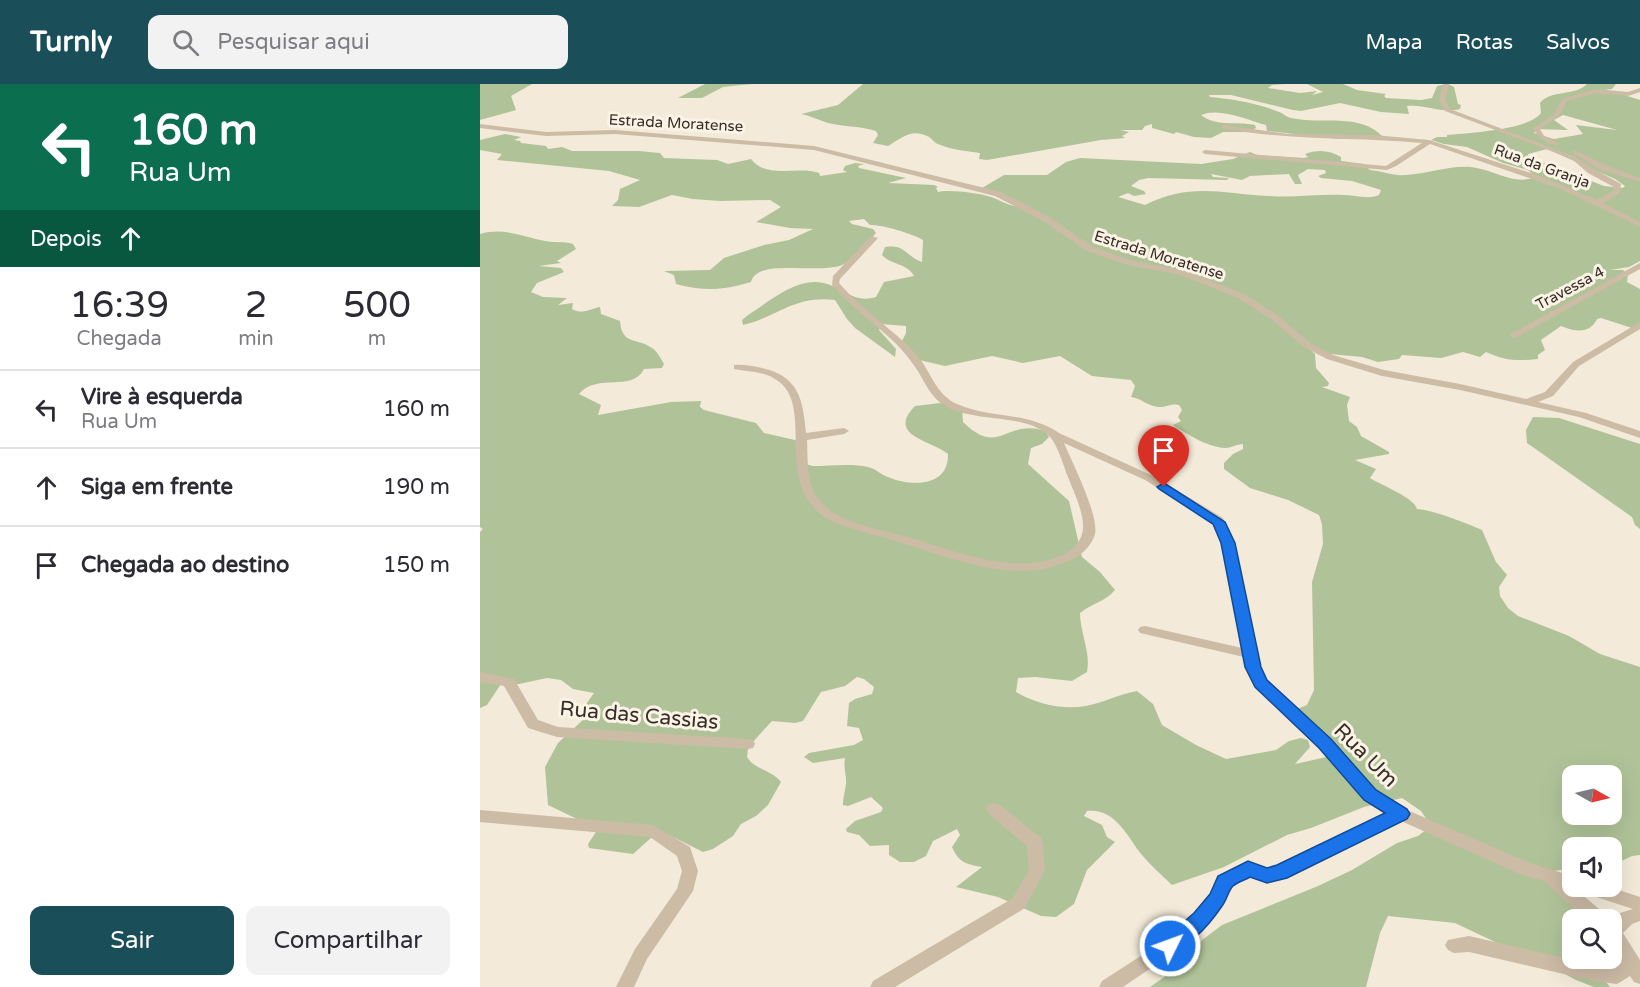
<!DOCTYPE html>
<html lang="pt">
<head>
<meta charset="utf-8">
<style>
  :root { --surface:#fff; --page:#f2f2f3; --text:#2b2b33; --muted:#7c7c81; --line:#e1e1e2; --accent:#1a4f5a }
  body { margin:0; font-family:"Varela Round",sans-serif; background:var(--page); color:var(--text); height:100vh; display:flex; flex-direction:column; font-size:22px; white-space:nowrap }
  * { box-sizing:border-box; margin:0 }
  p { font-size:20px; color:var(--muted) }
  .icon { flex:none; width:33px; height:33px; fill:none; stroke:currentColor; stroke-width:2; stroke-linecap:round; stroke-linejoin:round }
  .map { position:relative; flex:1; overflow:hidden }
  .details { display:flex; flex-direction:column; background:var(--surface); width:480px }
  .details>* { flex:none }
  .hud { background:#0b6e4f; color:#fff; overflow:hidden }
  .needle { width:39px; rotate:98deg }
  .buttons { position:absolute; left:1082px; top:681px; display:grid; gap:12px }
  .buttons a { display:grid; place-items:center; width:60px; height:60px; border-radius:12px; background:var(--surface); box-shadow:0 6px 24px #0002; font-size:30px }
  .pin { position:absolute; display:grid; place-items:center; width:51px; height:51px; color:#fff; margin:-62px -26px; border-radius:50% 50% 50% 0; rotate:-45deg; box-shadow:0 0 6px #0007 }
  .pin .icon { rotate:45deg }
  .me { position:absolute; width:66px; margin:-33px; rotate:48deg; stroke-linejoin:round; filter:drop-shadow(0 0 4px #0008) }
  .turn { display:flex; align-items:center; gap:21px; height:126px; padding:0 30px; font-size:27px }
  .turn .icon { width:78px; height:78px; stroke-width:2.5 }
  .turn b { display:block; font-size:42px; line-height:51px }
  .then { display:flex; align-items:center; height:57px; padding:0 30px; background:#0003; gap:12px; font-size:22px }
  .eta { display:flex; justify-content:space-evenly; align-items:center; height:102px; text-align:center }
  .eta b { font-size:36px; font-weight:600; line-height:42px }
  .cta { display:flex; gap:12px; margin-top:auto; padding:12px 30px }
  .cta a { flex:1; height:69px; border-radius:12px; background:var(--accent); color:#fff; font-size:24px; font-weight:600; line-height:69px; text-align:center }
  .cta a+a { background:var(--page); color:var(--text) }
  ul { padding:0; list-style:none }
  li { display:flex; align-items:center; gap:18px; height:78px; padding:0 30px; border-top:2px solid var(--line) }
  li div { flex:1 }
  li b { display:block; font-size:22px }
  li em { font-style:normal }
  header { display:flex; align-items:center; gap:36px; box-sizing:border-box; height:84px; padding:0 30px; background:var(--accent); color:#fff }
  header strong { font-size:28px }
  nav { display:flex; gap:33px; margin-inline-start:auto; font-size:21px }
  .search { width:420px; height:54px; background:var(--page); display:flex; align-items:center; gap:15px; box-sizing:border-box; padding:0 21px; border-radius:12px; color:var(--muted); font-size:22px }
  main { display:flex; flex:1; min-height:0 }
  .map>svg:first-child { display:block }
</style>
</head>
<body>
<header>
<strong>Turnly</strong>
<div class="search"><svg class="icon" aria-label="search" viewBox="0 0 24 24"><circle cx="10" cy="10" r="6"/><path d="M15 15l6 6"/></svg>Pesquisar aqui</div>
<nav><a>Mapa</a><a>Rotas</a><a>Salvos</a></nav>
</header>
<main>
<section class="details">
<div class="hud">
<div class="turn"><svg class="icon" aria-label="left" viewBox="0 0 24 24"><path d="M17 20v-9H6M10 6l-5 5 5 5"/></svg><div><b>160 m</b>Rua Um</div></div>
<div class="then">Depois<svg class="icon" aria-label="ahead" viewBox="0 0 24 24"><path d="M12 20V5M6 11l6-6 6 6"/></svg></div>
</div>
<div class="eta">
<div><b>16:39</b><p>Chegada</p></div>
<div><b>2</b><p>min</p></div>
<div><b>500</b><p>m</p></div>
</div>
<ul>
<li><svg class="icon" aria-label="left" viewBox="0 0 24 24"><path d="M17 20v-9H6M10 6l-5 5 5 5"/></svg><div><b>Vire à esquerda</b><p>Rua Um</p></div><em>160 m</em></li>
<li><svg class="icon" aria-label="ahead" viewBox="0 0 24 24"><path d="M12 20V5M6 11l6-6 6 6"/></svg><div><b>Siga em frente</b></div><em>190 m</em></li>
<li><svg class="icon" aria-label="arrive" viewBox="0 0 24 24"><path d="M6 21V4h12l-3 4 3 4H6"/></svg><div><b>Chegada ao destino</b></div><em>150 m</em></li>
</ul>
<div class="cta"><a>Sair</a><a>Compartilhar</a></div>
</section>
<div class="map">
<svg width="1160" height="903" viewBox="0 0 1160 903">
  <rect width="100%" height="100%" fill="#f3ead9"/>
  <path fill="#b0c398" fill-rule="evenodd" d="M0,0h52l-21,12 5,14 -36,10z
    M225,0h47l-29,3 -21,11h-24z
    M383,0h422l-13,1 -4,3 32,5 17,-2 -5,4 11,-3 -16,-8h36l14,6 29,4 -2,2 2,2 35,2 11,-2 5,-12 11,-2 6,3 4,17 3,1 -1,4c-18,5 -35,-5 -53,-3l2,8 -28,-2 -41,-9 -39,8 -8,-1 -62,-15h-22l1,2c23,2 47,6 69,15 4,1 7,5 12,6 31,7 69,-6 92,19l-45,2 -71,-8 -1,-6c-19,-5 -46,-18 -65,-10 15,12 34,6 54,10l1,3 -8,4h-25l-12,6 -17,-1 -18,-5 -2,2 -22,-6v-4l-7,2 -3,4h-22l9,2 -7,4 3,2 -24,2 -114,20 -8,-1 1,-6c-14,-2 -28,-3 -42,-9 -5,-2 -6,-6 -11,-8 -16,-8 -27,3 -39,10l-15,-3 5,-8 -2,-4c-15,-5 -32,-4 -48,-8 -10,-3 -17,-7 -27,-9l37,-9z
    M1107,0h29l-4,5 -16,2 1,2 24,1 19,6v161l-11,6 -19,3h13l5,5 -1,7 13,7v37l-8,2 -31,-10 -4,1c-7,15 -22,13 -36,7l-20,14 4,10 -7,5v4c-20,2 -33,2 -52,-7l-6,5 -17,-5 -22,6 -39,-3 -3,4 -21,3 -16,-5 -32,-3 -29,-13 14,13 1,14 13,15 -1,3 -6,1 28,10 -3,8 2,16 8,6 4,9 28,16v2l-34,6 21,9 -6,9c11,7 45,20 47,31 13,0 52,15 65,21l14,32 11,13 -8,12 1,9 8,12 10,8 51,20 31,18 40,13v188l-8,1 -21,10v-18h-39v21l-20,2 40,48 -20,1v38l33,1 -3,18 8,10h-16l-18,-7 -54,-29 -10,-1 -57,-27 -67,-7 -8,17 -14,54h-216l20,-14 31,-32 21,-16 96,-39 34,-16 45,-27 21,-7 13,-10 -10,-15 -19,-13 -38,9 -53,21 -24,7 -63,32 -52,18c-10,-10 -21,-19 -30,-30 -15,-18 -26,-47 -55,-44l-3,5 18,9 5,12 8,5 -28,28 -13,34 -18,13 -15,-1 -43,-19 -42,-10 26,-20c-16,-3 -23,-4 -30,-20l8,-12 -3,-6 -24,12 -7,15 -12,6h-14l-11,-7v-10l-19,1 -11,-11 -12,-3 -1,-3 9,-8 26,-9 2,-4 -12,-11 -23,9 -5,-1c0,-8 2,-13 3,-21 1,-7 -3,-16 -1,-26l-32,5 -9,-6 5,-4 45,-8 9,-5 -4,-12 -12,-2 2,-23 6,-4 17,-5 2,-7 -10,-8 -7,-2 -12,9 -24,6 -18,29 -8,2 -23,-2c-1,1 -22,24 -23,26 -2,3 -1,7 -2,10 8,13 25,13 34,25l-13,23 -12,11 -15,8 -8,12 -20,13 -10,3 -32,-16 -20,2 -18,16 -44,-6 -1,-4 10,-15 -50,-24 -3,-38 13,-24 27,-25 -4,-2 1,-6 12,-17 -21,-4 -12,-9 -14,-2 -28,6h-18l-14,21 -7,3v-176l3,-3 -3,-2v-293c24,-7 43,3 65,7 10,2 18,0 28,3l3,5 -19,12 4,2 -22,3 22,2 3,4 -27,11 -6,9 12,5 24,1 -9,7 15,-2 -1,6c10,6 18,0 28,-2l1,7 19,7c2,25 17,16 32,27 5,3 9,11 12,16l-2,4 -18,1c-12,24 -46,3 -65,25l22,11 -3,10 73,-13 30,-1 -1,6 4,3 52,13 8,10 31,7 4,2 7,22 6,2c18,0 39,-3 56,1 7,1 13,8 20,10 23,10 61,10 60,-23 -17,-14 -62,-18 -33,-48l25,-3 22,4 1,15c37,36 42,-4 82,9l4,6 -7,7 -11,4 -3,16 41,37 13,56 18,15 15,18c-10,12 -23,13 -35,23 0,20 11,39 7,59l-15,9 -37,-4 -17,1 -2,14c21,12 46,18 70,14 17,-3 33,-12 51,-15l16,13 9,21 34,20 30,14 50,-9 13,-9 12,-3 7,2 2,7 -15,17 45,-10 -43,-45 10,-4 7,-15 -2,-108 11,-38 -1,-20 -3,-9 -31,-15 -38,-12 -26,-19v-6l9,-9 10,-5v-5c-6,0 -12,4 -18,4 -18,-1 -38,-14 -52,-23l8,-4 -3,-4 4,-7 -3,-5c-7,-2 -12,2 -20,2 -10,0 -18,-9 -28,-10l4,-11 -4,-6 -39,-4 -32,-20 -37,7 -31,-7 -47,10 -26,-6 -17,-19 4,-8v-7l-25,-2 -2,6 17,19 -1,8 -40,-29 -8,-9 -12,-19c-40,-5 -58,17 -92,25l-1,-5 6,-5c19,-12 43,-33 67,-33 24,0 36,23 61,15l8,-15 30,-6c-7,-13 -23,-11 -32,-21l3,-8c21,-3 20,9 37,15l1,-22c-12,-7 -40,-15 -53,-15l-6,-6 -15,2 3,3 21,5 3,4c-7,9 -21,23 -30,30 -22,14 -89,-7 -95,19 -27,8 -46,10 -75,2l-2,-9 -10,-4 46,-1 14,-12 40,-13 25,-5 24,-11 -23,-1 -34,-6 25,-15 -11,-7 -50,1 -27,-2 -21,-4 -33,12 -27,-1 6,-6 2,-11 20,-9 -31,-9 -112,-11 5,-6 -22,-4v-10l25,-6 16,3 -7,3 6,1 1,2 25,3 2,3 14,-2 10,4h67l21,2 4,5 53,2 11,4 23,-5c16,21 47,6 68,14l1,3 27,-4 -4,-2 2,-4 10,-3 9,1 -6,2 1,2 47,10 -18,5 46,2 4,2 -2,1 2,4c11,-3 41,1 53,5 11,4 19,10 32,10l-41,-19 22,-13h43l19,-13 14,-4 121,6 32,-5 17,-7 7,3 47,3 4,-1 -3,-3c12,-5 25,-4 36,3v4l23,3 6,6c12,1 23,6 36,5 25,-1 50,-13 75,-6 18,4 35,16 54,8l-7,-7 -25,-7 -36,-16 -23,-3 -13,-4 6,-3h10v-2c21,-2 82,-5 94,-22l-1,-10c11,-14 34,-6 47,-19zM1083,31l54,15 -41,-5 7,9 -29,5 -20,-6 2,-4 32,1 -14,-10zM1067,65l68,30 10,7 -2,2 -19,-2 -75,-29 -1,-3zM828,85l17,1 1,3 -8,3 3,2 31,3 29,9 -2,5c-11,5 -25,0 -36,0 -25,-1 -50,3 -74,1 -48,-2 -78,-14 -124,9l-27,-8 10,-4 6,3 12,-2 -2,-3 -13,-5 8,-6 9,-2 79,2 2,-2 -16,-1 -2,-3 31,6 8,-4 39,-2 6,10h7l-4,-9zM1092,692h39v38h-39z
    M1053,333l26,1 81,26v85l-5,-4 -3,-8 -105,-74 -1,-13z"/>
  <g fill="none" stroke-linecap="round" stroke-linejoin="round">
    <path fill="#ccbba5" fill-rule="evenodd" d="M963,0h6l-4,16 5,9 126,48 18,12 27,15 -2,10 -16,9 37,19v5l-79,-38 -131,-45 -34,22 -9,4 -182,-16 -3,-2 3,-2 181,16 36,-23c-67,-6 -134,-2 -200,-15l-1,-1 3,-2 64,9 86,1 55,5 111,36 57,24 16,-9 1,-4 -26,-14 -16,-14 -127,-48 -6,-11z
      M1160,4v4l-12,4 -32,-3 -29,8 -8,15 -19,13 4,7 15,7v2c-11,1 -20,-7 -26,-16l21,-15 8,-15 34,-10 32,3z
      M0,40l66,8 69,-2 199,16 187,46 48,25 44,30 40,14 53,10 58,23 33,21 33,28 23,12 51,15 76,14 66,15 19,-7 28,-30 67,-40v7l-61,37 -26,30 -15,6 48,11 54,18v7l-61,-21 -119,-27 -78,-14 -55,-17 -23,-12 -33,-28 -33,-21 -57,-23 -53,-10 -41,-14 -44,-30 -48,-25 -181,-46 -199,-16 -69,2 -66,-8z
      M1093,67h4l28,14 35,13v4l-41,-13 -26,-16z
      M391,152l7,2 -38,41 -1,4c23,27 54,46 78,72 14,17 19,40 40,49 34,15 69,7 102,29l94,43 70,42 11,25 26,124 6,14 64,59 45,51 32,19 123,53 42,13v10h35l33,11v24l-8,3 -9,9 17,27v24l-6,-2 -4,-6 -13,8 -23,-3 -125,-29 -15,1 -6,-3 -3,-5 3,-5 21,-4 125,29 20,3 8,-6 -11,-18v-23l9,-8 13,-4 -55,-18 28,24 2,5h-21l-43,-39 -24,-7 -119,-53 -114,57 -20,4 -18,-7 -18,12 -8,17 -16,20 -31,27 -53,36h-24l3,-6 62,-40 31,-27 16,-20 8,-17 29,-16 19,7 12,-1 109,-54 -23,-14 -45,-51 -65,-61 -11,-30 -104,-24 -2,-3 2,-3 5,-1 97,22 -20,-105 -8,-20 -69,-43 -81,-37c8,19 35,72 31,91 -3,11 -13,21 -24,26 -55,26 -116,-1 -169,-17 -22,-7 -45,-12 -66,-20 -68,-29 -19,-115 -58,-142 -13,-10 -29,-9 -44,-12v-4c9,-1 19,1 28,3 37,8 41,32 44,65l38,-5 5,3 -5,3 -37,6c1,17 -1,42 10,57 5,7 13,14 20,18 23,12 50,16 74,23 48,14 105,39 154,16 9,-5 17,-14 18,-25 1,-17 -9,-36 -15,-52 -4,-10 -11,-34 -19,-41 -23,-24 -78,-12 -107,-32 -14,-10 -19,-27 -29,-40 -20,-30 -57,-50 -81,-79l1,-9z
      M1160,179v6l-123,68 -3,1 -5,-3z
      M0,588l34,7 24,41 20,7 190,12 5,1 2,4 -2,4 -5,1 -191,-12 -29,-9 -24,-42 -24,-4z
      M514,719l6,2 41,33 2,5 2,27 -20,38 -130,79h-25l3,-6 140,-83 16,-28 -2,-24 -39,-33 -2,-4 2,-4z
      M0,726l173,15 37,22 8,24 -5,20 -46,68 -13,28h-18l19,-38 42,-60 5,-18 -5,-15 -27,-19 -170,-15z"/>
  </g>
  <path fill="#1a73e8" stroke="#114b97" stroke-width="1.5" d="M684,399l61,39 10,21 26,124 6,13 64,59 45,51 31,19 3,5 -3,5 -120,59 -20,5 -17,-6c-5,3 -12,5 -17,9 -5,5 -6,14 -11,20 -10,15 -41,53 -59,46l-3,-6 3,-6 31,-27 16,-19 8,-18 30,-15 19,7 10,-3 108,-52 -21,-13 -45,-52 -64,-61 -10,-20 -24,-124 -8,-19 -54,-35 -2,-2z"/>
  <g text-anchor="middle" stroke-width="6" stroke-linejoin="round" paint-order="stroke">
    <g font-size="15" fill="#372d26" stroke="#faf3e6">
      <text transform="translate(196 39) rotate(3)" y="5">Estrada Moratense</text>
      <text transform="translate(1062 82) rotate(20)" y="5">Rua da Granja</text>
      <text transform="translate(679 171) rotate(17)" y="5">Estrada Moratense</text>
      <text transform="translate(1090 204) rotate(-28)" y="5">Travessa 4</text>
    </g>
    <g font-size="21" fill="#372d26" stroke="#faf3e6">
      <text transform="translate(159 631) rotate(5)" y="7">Rua das Cassias</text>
      <text transform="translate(886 671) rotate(45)" y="7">Rua Um</text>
    </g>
  </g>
</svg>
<div class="buttons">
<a><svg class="needle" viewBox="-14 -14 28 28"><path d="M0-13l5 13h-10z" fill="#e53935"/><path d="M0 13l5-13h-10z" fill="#7c7c81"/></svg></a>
<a><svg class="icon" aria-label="sound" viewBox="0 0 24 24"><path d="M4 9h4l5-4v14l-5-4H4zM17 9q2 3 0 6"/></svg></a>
<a><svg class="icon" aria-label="search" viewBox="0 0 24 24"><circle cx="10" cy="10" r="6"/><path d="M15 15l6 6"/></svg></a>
</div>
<div class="pin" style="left:684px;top:403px;background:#d93025"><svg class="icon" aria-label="arrive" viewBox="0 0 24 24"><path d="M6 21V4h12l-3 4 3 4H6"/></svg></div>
<svg class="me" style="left:690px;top:862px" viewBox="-20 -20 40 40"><circle r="17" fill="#1a73e8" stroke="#fff" stroke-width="3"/><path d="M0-11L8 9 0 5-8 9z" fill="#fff"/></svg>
</div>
</main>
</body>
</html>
